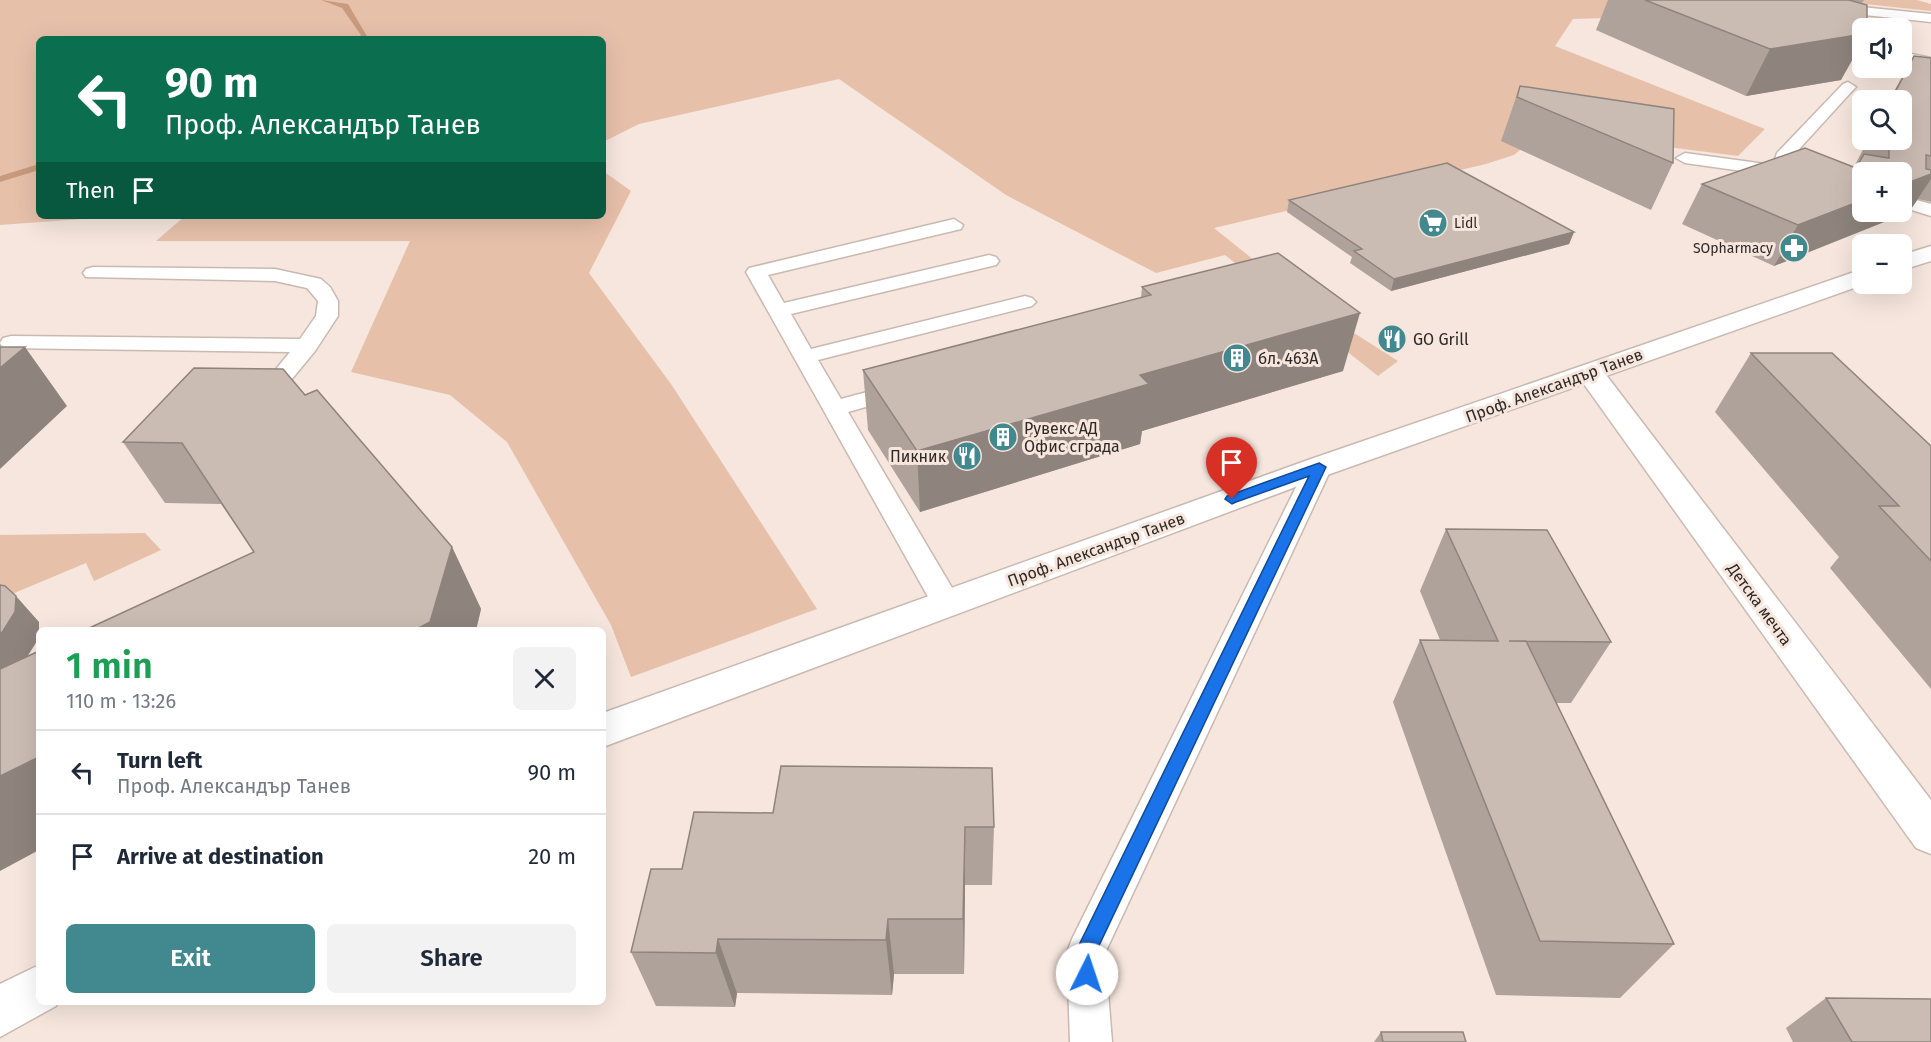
<!DOCTYPE html>
<html lang="en">
<head>
<meta charset="utf-8">
<style>
  :root { --surface:#fff; --page:#f2f2f3; --text:#1f2937; --muted:#747a83; --line:#e0e1e3; --accent:#41898e }
  body { margin:0; font-family:"Fira Sans",sans-serif; background:var(--page); color:var(--text); height:100vh; display:flex; flex-direction:column; font-size:22px; white-space:nowrap }
  * { box-sizing:border-box; margin:0 }
  p { font-size:20px; color:var(--muted) }
  .icon { flex:none; width:33px; height:33px; fill:none; stroke:currentColor; stroke-width:2; stroke-linecap:round; stroke-linejoin:round }
  .map { position:relative; flex:1; overflow:hidden }
  .side { position:absolute; left:36px; top:627px; width:570px; height:378px; display:flex; flex-direction:column; background:var(--surface); border-radius:9px; box-shadow:0 6px 24px #0002 }
  .side>* { flex:none }
  .guide { position:absolute; left:36px; top:36px; width:570px; height:183px; border-radius:9px; box-shadow:0 6px 24px #0002; background:#0b6e4f; color:#fff; overflow:hidden }
  .fabs { position:absolute; left:1852px; top:18px; display:grid; gap:12px }
  .fabs a { display:grid; place-items:center; width:60px; height:60px; border-radius:9px; background:var(--surface); box-shadow:0 6px 24px #0002; font-size:30px }
  .pin { position:absolute; display:grid; place-items:center; width:51px; height:51px; color:#fff; margin:-62px -26px; border-radius:50% 50% 50% 0; rotate:-45deg; box-shadow:0 0 6px #0007 }
  .pin .icon { rotate:45deg }
  .me { position:absolute; width:66px; margin:-33px; rotate:4deg; stroke-linejoin:round; filter:drop-shadow(0 0 4px #0008) }
  .turn { display:flex; align-items:center; gap:21px; height:126px; padding:0 30px; font-size:27px }
  .turn .icon { width:78px; height:78px; stroke-width:2.5 }
  .turn b { display:block; font-size:42px; line-height:51px }
  .then { display:flex; align-items:center; height:57px; padding:0 30px; background:#0003; gap:12px; font-size:22px }
  .round { display:grid; place-items:center; flex:none; width:63px; height:63px; border-radius:9px; background:var(--page) }
  .head { display:flex; align-items:center; justify-content:space-between; height:102px; padding:0 30px }
  h1 { font-size:36px; font-weight:600; line-height:45px; color:#1e9e55 }
  .primary-button { display:flex; gap:12px; margin-top:auto; padding:12px 30px }
  .primary-button a { flex:1; height:69px; border-radius:9px; background:var(--accent); color:#fff; font-size:24px; font-weight:600; line-height:69px; text-align:center }
  .primary-button a+a { background:var(--page); color:var(--text) }
  ul { padding:0; list-style:none }
  li { display:flex; align-items:center; gap:18px; height:84px; padding:0 30px; border-top:2px solid var(--line) }
  li div { flex:1 }
  li b { display:block; font-size:22px }
  li em { font-style:normal }
  .map>svg:first-child { display:block }
</style>
</head>
<body>
<div class="map">
<svg width="1931" height="1042" viewBox="0 0 1931 1042">
  <rect width="100%" height="100%" fill="#f6e6dd"/>
  <path fill="#e7c0aa" d="M0,0h1796l-121,16 -102,3 -18,27 210,83 -27,27 -195,-25 -29,24 -28,9 -272,64 96,77 88,56 -20,15 -153,-121 -69,18 -150,-78 -167,-116 -200,45 -36,18v-103h-564v177h84l-123,9z
    M1828,0h89l14,4v7z
    M603,171l28,20 -42,82 82,111 146,225 -186,68 -20,-52 -104,-183 -57,-47 -99,-23 59,-131h-254l29,-25h418z
    M145,533l16,17 -67,31 -8,-18 -86,36v-64z"/>
  <g fill="none" stroke-linecap="round" stroke-linejoin="round">
    <path fill="#c89a7e" fill-rule="evenodd" d="M321,0l27,4 20,34 -11,1 4,-4 -19,-27z
      M39,164v6l-39,12v-6z"/>
    <g stroke="#c9bab1" stroke-width="3">
      <path id="service" d="M1831,4l100,10v8l-105,-11v-6z
        M1902,52l29,6v8l-29,-6z
        M1848,82l8,5 -3,3 -62,68 -1,10 5,4 -3,4 -6,1 -101,-14 -9,-5 9,-5 88,12 4,-12 66,-69z
        M1902,196l29,8v12l-29,-9z
        M954,219l9,6 -2,4 -193,46 16,28 205,-48 7,2 3,4 -3,4 -205,49 20,35 214,-53 7,2 4,4 -4,4 -214,54 23,39 59,-16 8,2 4,5 -4,5 -60,17 113,191 -5,8 -10,3 -10,-3 -190,-339 3,-4z
        M93,267l182,2 46,10 9,8 8,14v15l-23,35 -42,51h-16l-4,-5 37,-45 -287,-4 -3,-5 3,-5 8,-2 289,3 16,-23 2,-15 -11,-13 -32,-7 -189,-4 -3,-4 3,-4z
        M1319,459l9,2 4,6 -227,486 7,89h-42l-3,-90 5,-13 234,-472 4,-6z"/>
    </g>
    <g stroke="#c9bab1" stroke-width="3">
      <path id="minor" d="M1590,365l10,2 331,433v54l-15,-6 -340,-475 4,-6z"/>
    </g>
    <g stroke="#c9bab1" stroke-width="3">
      <path id="tertiary" d="M1931,246v15l-29,9v-15z
        M1863,269v15h2l-535,190 -727,273v-34l705,-253z
        M39,965v37h19l-2,4 -56,31v-53z"/>
    </g>
    <use href="#service" fill="#fff" fill-rule="evenodd"/>
    <use href="#minor" fill="#fff" fill-rule="evenodd"/>
    <use href="#tertiary" fill="#fff" fill-rule="evenodd"/>
  </g>
  <path fill="#afa29a" d="M1608,0h256l-2,3 -21,77 -95,16 -150,-66z
    M1914,56l17,2v144l-13,-3 -9,13 -135,54 -92,-42 20,-40 152,-17 14,-27h34v-40h-13z
    M1520,86l153,77 -22,47 -150,-69z
    M1289,200l285,32 -5,12 -178,47 -41,-28 2,-6 -65,-45z
    M1142,287l201,84 -201,60 -2,13 -220,68 -52,-82 -5,-60 278,-72z
    M1751,353l180,93v243l-101,-121 9,-11 -124,-145z
    M305,395l147,152 29,62 -5,21h-391l169,-78 -33,-48 -56,-1 -42,-61z
    M1446,529l165,113 -40,61h-15l118,241 -54,54 -124,-3 -103,-293 27,-62h20l-20,-49z
    M694,812l300,15 -2,58h-27l-1,89h-70l-2,21 -155,-2 -2,14 -79,-1 -25,-54 51,-83z
    M1826,998l105,44h-138l-7,-14z
    M1381,1032l85,10h-92z"/>
  <path fill="#8e847d" d="M1863,34v7l-22,39 -95,16 24,-47z
    M1931,174v5l-22,33 -135,54 24,-41 65,-25v12h39v-27z
    M1574,232l-5,12 -178,47 3,-12z
    M1360,313l-17,58 -201,60 -2,13 -220,68 -3,-61 223,-76z
    M25,347l42,59 -67,63v-101z
    M452,547l29,62 -5,21h-61z
    M16,596l23,26v16l-12,19 -27,23v-46z
    M39,757v93l-39,21v-95z
    M965,827v58l-1,89 -1,-55z
    M888,919l6,55 -2,21 -6,-55z
    M718,939l19,54 -2,14 -19,-54z"/>
  <path fill="#cbbcb3" stroke="#8e847d" stroke-width="1.5" d="M1645,0h204l18,5v23h-4v6l-93,15z
    M1914,56l17,2v98l-5,-1v14l5,1v4l-29,11v-13h-39v28l-65,25 -96,-41 103,-36 51,20 8,-14 25,4v-12l-19,-5 1,-1h31v-40h-11z
    M1520,86l154,23 -1,54 -156,-66z
    M1447,163l127,69 -180,47 -40,-28 8,-2 -73,-49z
    M1278,253l82,60 -220,62 9,9 -232,67 -54,-81 288,-75 -9,-8z
    M0,347h25l-25,21z
    M1751,353h81l99,93v115l-52,-55h20z
    M194,368l89,1 22,26 12,-5 135,157 -22,75 -15,8h-330l169,-78 -72,-109 -59,-1z
    M1446,529l101,1 64,112 -102,-1h17l148,303 -134,-3 -120,-301 78,1z
    M0,585l5,1 11,10 -1,16 -12,19 -3,3z
    M39,651v106l-39,19v-107z
    M781,766l211,2 2,59h-29l-2,92h-75l-2,21 -168,-1 -2,14 -85,-1 20,-83h31l12,-57 79,1z
    M1826,998l105,1v43h-79z
    M1381,1032h82l3,10h-83z"/>
  <path fill="#1a73e8" stroke="#114b97" stroke-width="1.5" d="M1319,463l7,4 -230,485 1,22 -3,7 -7,3 -7,-3 -4,-29 3,-7 230,-469 -73,26 -4,2 -7,-5 2,-3z"/>
  <defs>
    <g id="supermarket-disc" transform="scale(1.5)"><circle r="9.5" fill="#41898e" stroke="#f6e6dd"/><path d="M-6-5.5h2.5l.6 2H6L4.5 2H-2.5L-4.4-4H-6ZM-1.5 3.2a1.3 1.3 0 1 0 .1 0ZM3 3.2a1.3 1.3 0 1 0 .1 0Z" fill="#fff"/></g>
    <g id="pharmacy-disc" transform="scale(1.5)"><circle r="9.5" fill="#41898e" stroke="#f6e6dd"/><path d="M-2-6h4v4h4v4h-4v4h-4v-4h-4v-4h4Z" fill="#fff"/></g>
    <g id="restaurant-disc" transform="scale(1.5)"><circle r="9.5" fill="#41898e" stroke="#f6e6dd"/><path d="M-5-6h1v4h1v-4h1v4h1v-4h1v5L-1.5 .5V6h-2V.5L-5-1ZM5-6V6H3V1.5H1.5Q1.5-4 5-6Z" fill="#fff"/></g>
    <g id="building-disc" transform="scale(1.5)"><circle r="9.5" fill="#41898e" stroke="#f6e6dd"/><path d="M-4-6H4V6H1V3H-1V6H-4ZM-2.5-4.3h1.7v1.8h-1.7ZM.8-4.3h1.7v1.8H.8ZM-2.5-1h1.7V.8h-1.7ZM.8-1h1.7V.8H.8Z" fill="#fff"/></g>
  </defs>
  <g fill-rule="evenodd">
    <use href="#supermarket-disc" x="1433" y="223"/>
    <use href="#pharmacy-disc" x="1794" y="248"/>
    <use href="#restaurant-disc" x="1392" y="339"/>
    <use href="#building-disc" x="1237" y="358"/>
    <use href="#building-disc" x="1003" y="437"/>
    <use href="#restaurant-disc" x="967" y="456"/>
  </g>
  <g text-anchor="middle" stroke-width="6" stroke-linejoin="round" paint-order="stroke">
    <g font-size="14" fill="#2f2926" stroke="#f6e6dd" text-anchor="start">
      <text x="1454" y="228">Lidl</text>
      <text x="1773" y="253" text-anchor="end">SOpharmacy</text>
    </g>
    <g font-size="16" fill="#2f2926" stroke="#f6e6dd" text-anchor="start">
      <text x="1413" y="345">GO Grill</text>
      <text x="1258" y="364">бл. 463А</text>
      <text x="1024" y="434">Рувекс АД<tspan x="1024" dy="18">Офис сграда</tspan></text>
      <text x="946" y="462" text-anchor="end">Пикник</text>
    </g>
    <g font-size="16" fill="#2f2926" stroke="#f6e6dd">
      <text transform="translate(1554 385) rotate(-20)" y="6">Проф. Александър Танев</text>
      <text transform="translate(1096 549) rotate(-20)" y="6">Проф. Александър Танев</text>
      <text transform="translate(1760 604) rotate(54)" y="6">Детска мечта</text>
    </g>
  </g>
</svg>
<div class="fabs">
<a><svg class="icon" aria-label="sound" viewBox="0 0 24 24"><path d="M4 9h4l5-4v14l-5-4H4zM17 9q2 3 0 6"/></svg></a>
<a><svg class="icon" aria-label="search" viewBox="0 0 24 24"><circle cx="10" cy="10" r="6"/><path d="M15 15l6 6"/></svg></a>
<a>+</a>
<a>−</a>
</div>
<div class="pin" style="left:1232px;top:499px;background:#d93025"><svg class="icon" aria-label="arrive" viewBox="0 0 24 24"><path d="M6 21V4h12l-3 4 3 4H6"/></svg></div>
<svg class="me" style="left:1087px;top:974px" viewBox="-20 -20 40 40"><circle r="19" fill="#fff"/><path d="M0-13L10 11 0 6-10 11z" fill="#1a73e8"/></svg>
<div class="guide">
<div class="turn"><svg class="icon" aria-label="left" viewBox="0 0 24 24"><path d="M17 20v-9H6M10 6l-5 5 5 5"/></svg><div><b>90 m</b>Проф. Александър Танев</div></div>
<div class="then">Then<svg class="icon" aria-label="arrive" viewBox="0 0 24 24"><path d="M6 21V4h12l-3 4 3 4H6"/></svg></div>
</div>
<section class="side">
<div class="head"><div><h1>1 min</h1><p>110 m · 13:26</p></div><a class="round"><svg class="icon" aria-label="close" viewBox="0 0 24 24"><path d="M6 6l12 12M18 6L6 18"/></svg></a></div>
<ul>
<li><svg class="icon" aria-label="left" viewBox="0 0 24 24"><path d="M17 20v-9H6M10 6l-5 5 5 5"/></svg><div><b>Turn left</b><p>Проф. Александър Танев</p></div><em>90 m</em></li>
<li><svg class="icon" aria-label="arrive" viewBox="0 0 24 24"><path d="M6 21V4h12l-3 4 3 4H6"/></svg><div><b>Arrive at destination</b></div><em>20 m</em></li>
</ul>
<div class="primary-button"><a>Exit</a><a>Share</a></div>
</section>
</div>
</body>
</html>
